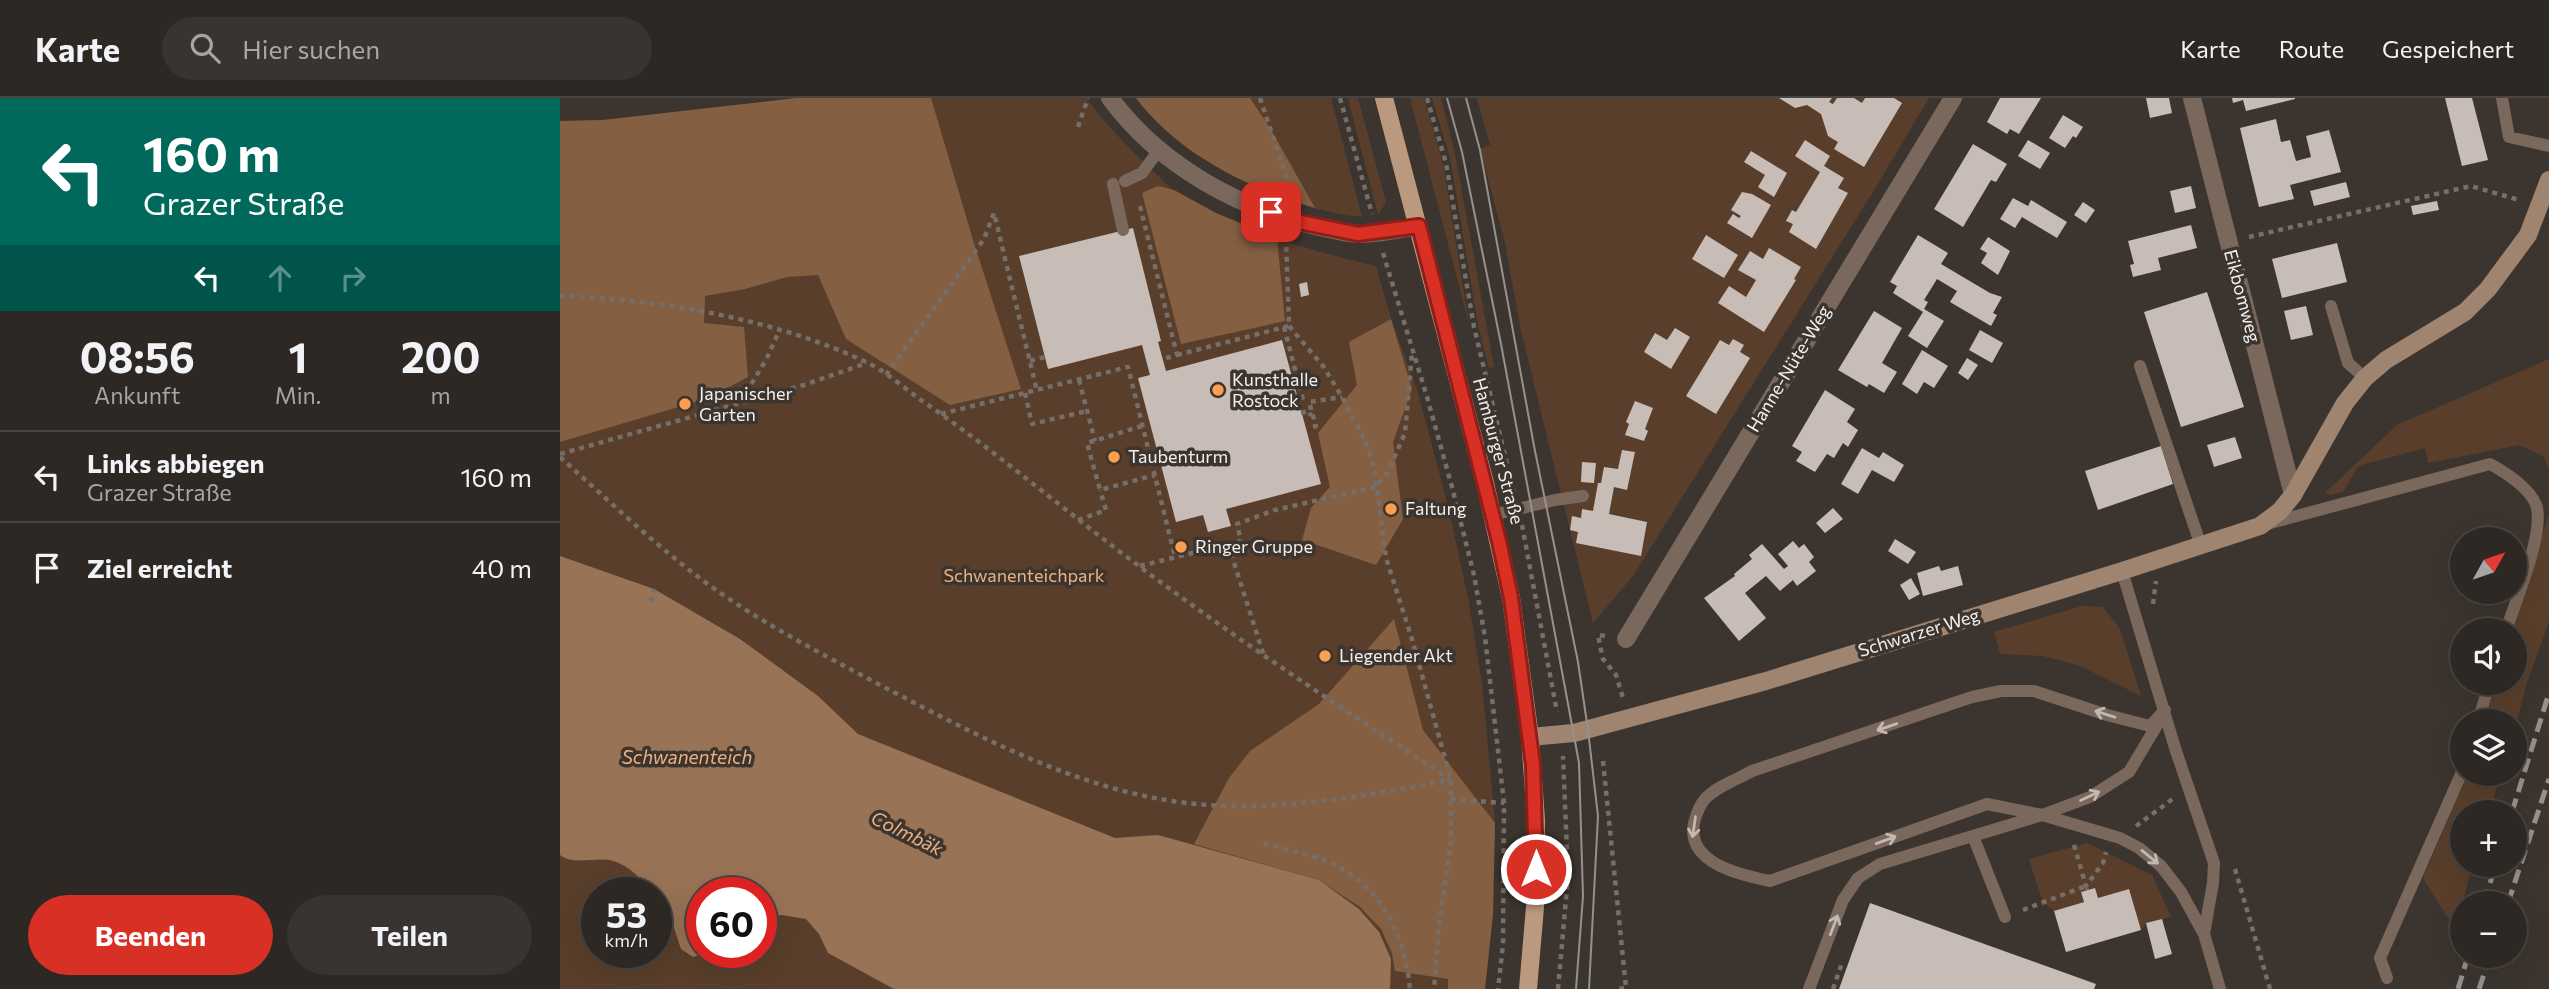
<!DOCTYPE html>
<html lang="de">
<head>
<meta charset="utf-8">
<style>
  :root { --surface:#2d2823; --page:#393430; --text:#f1f3f6; --muted:#a7a6a6; --line:#484441; --accent:#d93025 }
  body { margin:0; font-family:Commissioner,sans-serif; background:var(--page); color:var(--text); height:100vh; display:flex; flex-direction:column; font-size:26px; white-space:nowrap }
  * { box-sizing:border-box; margin:0 }
  p { font-size:23px; color:var(--muted) }
  .icon { flex:none; width:38px; height:38px; fill:none; stroke:currentColor; stroke-width:2; stroke-linecap:round; stroke-linejoin:round }
  .map { position:relative; flex:1; overflow:hidden }
  .panel { display:flex; flex-direction:column; background:var(--surface); width:560px }
  .panel>* { flex:none }
  .top-card { background:#00695c; color:#fff; overflow:hidden }
  .needle { width:46px; rotate:50deg }
  .fabs { position:absolute; left:1890px; top:429px; display:grid; gap:14px }
  .fabs a { display:grid; place-items:center; width:77px; height:77px; border-radius:50%; background:var(--surface); box-shadow:0 7px 28px #0002,0 0 0 2px var(--line); font-size:35px }
  .speed { position:absolute; left:21px; top:779px; display:flex; gap:14px; font-size:35px; font-weight:700; text-align:center }
  .speed>* { display:grid; place-content:center; width:91px; height:91px; border-radius:50%; background:var(--surface); box-shadow:0 7px 28px #0002,0 0 0 2px var(--line); line-height:1 }
  .speed small { font-size:18px; font-weight:400 }
  .speed .limit { border:10px solid #d22; background:#fff; color:#111 }
  .pin { position:absolute; display:grid; place-items:center; width:60px; height:60px; color:#fff; margin:-30px; border-radius:14px; box-shadow:0 4px 10px #0006 }
  .me { position:absolute; width:77px; margin:-38px; rotate:0deg; stroke-linejoin:round; filter:drop-shadow(0 0 5px #0008) }
  .turn { display:flex; align-items:center; gap:24px; height:147px; padding:0 28px; font-size:32px }
  .turn .icon { width:91px; height:91px; stroke-width:2.5 }
  .turn b { display:block; font-size:49px; line-height:60px }
  .lanes { display:flex; align-items:center; height:66px; padding:0 28px; background:#0003; justify-content:center; gap:35px; direction:ltr }
  .lanes .off { opacity:.35 }
  .eta { display:flex; justify-content:space-evenly; align-items:center; height:119px; text-align:center }
  .eta b { font-size:42px; font-weight:700; line-height:49px }
  .action { display:flex; gap:14px; margin-top:auto; padding:14px 28px }
  .action a { flex:1; height:80px; border-radius:42px; background:var(--accent); color:#fff; font-size:28px; font-weight:700; line-height:80px; text-align:center }
  .action a+a { background:var(--page); color:var(--text) }
  ul { padding:0; list-style:none }
  li { display:flex; align-items:center; gap:21px; height:91px; padding:0 28px; border-top:2px solid var(--line) }
  li div { flex:1 }
  li b { display:block; font-size:26px }
  li em { font-style:normal }
  header { display:flex; align-items:center; gap:42px; box-sizing:border-box; height:98px; padding:0 35px; background:var(--surface); border-bottom:2px solid var(--line) }
  header strong { font-size:33px }
  nav { display:flex; gap:38px; margin-inline-start:auto; font-size:24px }
  .search { width:490px; height:63px; background:var(--page); display:flex; align-items:center; gap:18px; box-sizing:border-box; padding:0 24px; border-radius:38px; color:var(--muted); font-size:26px }
  main { display:flex; flex:1; min-height:0 }
  .map>svg:first-child { display:block }
</style>
</head>
<body>
<header>
<strong>Karte</strong>
<div class="search"><svg class="icon" aria-label="search" viewBox="0 0 24 24"><circle cx="10" cy="10" r="6"/><path d="M15 15l6 6"/></svg>Hier suchen</div>
<nav><a>Karte</a><a>Route</a><a>Gespeichert</a></nav>
</header>
<main>
<section class="panel">
<div class="top-card">
<div class="turn"><svg class="icon" aria-label="left" viewBox="0 0 24 24"><path d="M17 20v-9H6M10 6l-5 5 5 5"/></svg><div><b>160 m</b>Grazer Straße</div></div>
<div class="lanes"><svg class="icon" aria-label="left" viewBox="0 0 24 24"><path d="M17 20v-9H6M10 6l-5 5 5 5"/></svg><svg class="icon off" aria-label="ahead" viewBox="0 0 24 24"><path d="M12 20V5M6 11l6-6 6 6"/></svg><svg class="icon off" aria-label="right" viewBox="0 0 24 24"><path d="M7 20v-9h11M14 6l5 5-5 5"/></svg></div>
</div>
<div class="eta">
<div><b>08:56</b><p>Ankunft</p></div>
<div><b>1</b><p>Min.</p></div>
<div><b>200</b><p>m</p></div>
</div>
<ul>
<li><svg class="icon" aria-label="left" viewBox="0 0 24 24"><path d="M17 20v-9H6M10 6l-5 5 5 5"/></svg><div><b>Links abbiegen</b><p>Grazer Straße</p></div><em>160 m</em></li>
<li><svg class="icon" aria-label="arrive" viewBox="0 0 24 24"><path d="M6 21V4h12l-3 4 3 4H6"/></svg><div><b>Ziel erreicht</b></div><em>40 m</em></li>
</ul>
<div class="action"><a>Beenden</a><a>Teilen</a></div>
</section>
<div class="map">
<svg width="1989" height="891" viewBox="0 0 1989 891">
  <rect width="100%" height="100%" fill="#3c352f"/>
  <path fill="#593f2b" fill-rule="evenodd" d="M236,0h290c19,26 42,49 65,71 8,7 15,16 24,22 57,38 134,59 201,75l15,53 26,70 32,121 19,88 14,85 13,140 -2,91 -8,75h-925v-868l43,-1zM37,794h59v60h-59zM142,794h59v60h-59z
    M576,0h195l31,119c-78,-8 -178,-55 -226,-119z
    M788,0h10l28,104 -8,13z
    M850,0h14l19,66 26,160z
    M872,0h9l14,56 39,213 -5,1 -11,-43 -28,-167z
    M917,0h452l-53,89 -243,389 -40,47 -72,-292 -16,-88 -25,-94 10,-4z
    M1989,261v110l-6,-13 -24,-11 -91,18 -3,-15 -67,18 -15,26 -12,3 -6,-2 72,-68z
    M1989,417v106l-23,65 -11,43v-8h-30l11,-38 19,-1v-52h-4z
    M1522,508l21,1 17,22 21,67 -63,-31 -35,-9 -43,-2 -6,-22z
    M1908,676h33l-12,38h-27v52l10,1 -16,66 -33,-53z
    M1527,745l65,32 19,42 -25,6 -5,7 -13,-41 -30,9 -3,-10 -14,4 3,10 -30,9 -11,-8 -14,-44z"/>
  <path fill="#845f42" d="M236,0h135l42,142 48,149 -71,16 -104,-66 -28,-64 -31,2 -42,12 -40,7 -1,27 40,4 4,50 -39,21 -149,44v-321l43,-1z
    M576,0h114l20,30 45,80c-66,-20 -136,-53 -179,-110z
    M598,88l16,4 42,23 61,25 8,83 -104,23 -39,-151z
    M831,221l21,70 -19,53 10,77 -27,46 -74,-25 9,-32 19,-21 -12,-54 39,-48 -8,-43z
    M834,521l29,111 72,93 -2,91 -8,75h-37v-10l-53,-8 -3,-18 -11,-24 -21,-22 -41,-27 -125,-36 35,-66 21,-27 69,-47z"/>
  <path fill="#997355" d="M0,458l94,33 86,50 78,57 40,38 257,104 43,-3 161,45 40,29 20,23 12,27 -1,30h-496l-66,-36 -9,-19 -13,-15 -24,-4 -21,2v-25h-59v60h9l-18,5 -12,-8 -10,-30 -15,-22v-5h-3c-12,-13 -26,-29 -44,-32 -16,-2 -36,5 -49,-5z"/>
  <path fill="#c7bdb6" d="M1219,0h53l-3,4 4,2 4,-6h17l8,5 3,-5h29l8,5 -38,64 -30,-18 4,-7 -10,-6 -7,-22 -14,-9 -12,3z
    M1440,0h41l-22,36 -9,-5 -3,5 -20,-12z
    M1586,0h23l3,15 -22,5z
    M1672,0h63v1l-49,12 -3,-11 -10,3z
    M1885,0h27l16,62 -26,6z
    M1503,17l20,12 -7,11 -3,-2 -8,12 -16,-10z
    M1716,21l5,23 9,-2 6,21 15,-4 -5,-21 23,-6 12,42 -51,13 4,14 -35,8 -19,-79z
    M1245,42l25,16 -6,10 20,12 -6,10 10,5 -32,56 -27,-17 4,-8 -7,-3 6,-11 4,2 24,-40 -25,-16z
    M1468,42l22,13 -10,16 -22,-13z
    M1413,46l34,20 -11,18 -5,-2 -28,47 -29,-18z
    M1191,53l36,22 -13,24 -16,-10 7,-12 -21,-13z
    M1786,84l4,15 -36,9 -4,-15z
    M1631,88l5,22 -21,5 -5,-22z
    M1182,94l10,2 19,11 -19,33 -25,-15 6,-9 6,4 2,-2 -10,-6z
    M1453,100l15,8 3,-6 36,22 -10,16 -35,-21 -7,11 -15,-9z
    M1877,103l2,9 -26,5 -2,-9z
    M1523,104l12,8 -9,13 -12,-8z
    M1631,127l6,23 -39,10 3,12 -28,7 -3,-12 4,-1 -6,-23z
    M573,130l28,113 -3,1 8,29 116,-31 39,144 -95,25 5,17 -23,6 -5,-17 -27,7 -38,-144 12,-3 -8,-30 -94,24 -29,-113z
    M1146,137l32,20 -14,23 -32,-19z
    M1358,137l30,18 -7,11 49,29 12,4 -9,16 4,2 -6,11 -41,-24 7,-11 -20,-12 -13,21 4,2 -4,7 20,12 -17,27 -19,-12 15,-24 -30,-19 4,-7 -7,-4z
    M1428,139l22,14 -12,24 -17,-12 6,-10 -7,-4z
    M1777,145l10,39 -65,16 -10,-39z
    M1209,150l32,19 -7,12 2,1 -32,52 -46,-29 11,-17 17,11 10,-17 -18,-10 12,-19 13,8z
    M747,184l2,13 -8,2 -2,-13z
    M1647,194l37,115 -63,20 -37,-115z
    M1746,208l7,29 -22,5 -7,-29z
    M1314,213l28,17 -20,35 15,9 -13,21 -15,-9 -2,3 -29,-17z
    M1115,230l15,9 -19,32 -27,-17 11,-19 12,7z
    M1420,232l23,13 -11,20 -23,-13z
    M1173,241l11,6 -4,7 10,6 -34,56 -30,-18 34,-56 9,5z
    M1362,252l26,16 -14,22 -10,-6 -7,12 -15,-10z
    M1407,260l11,7 -10,15 -10,-7z
    M1265,292l30,19 -8,13 11,8 -10,17 -5,-4 -9,15 -7,-4 -12,18 -19,-11 6,-9 -10,-6z
    M1075,303l18,7 -8,21 3,2 -4,10 -19,-6 4,-11 -3,-2z
    M1675,339l7,21 -28,9 -7,-22z
    M1601,348l12,38 -75,26 -13,-39z
    M1302,350l17,10 4,-6 21,13 -10,17 -22,-12 -14,24 -17,-10z
    M1062,352l13,2 -8,38 -13,-3 -5,27 38,8 -6,34 -65,-13 2,-11 -8,-2 2,-14 9,2 1,-9 11,2 5,-28h3l3,-16 14,2z
    M1022,364l14,1 -2,20 -13,-1z
    M1273,410l10,11 -18,14 -9,-10z
    M1335,441l21,13 -8,12 -20,-13z
    M1233,443l6,7 5,-4 10,13 -5,5 7,9 -19,15 -4,-6 -13,11 -14,-15 -21,17 21,25 -27,23 -35,-43 31,-22 -1,-2 18,-15 -3,-4 13,-11 22,25 4,-3 -10,-12z
    M1379,468l2,5 17,-5 5,19 -40,11 -6,-23z
    M1351,480l9,16 -11,6 -9,-15z
    M1535,790l3,10 31,-9 12,41 -75,22 -12,-41 30,-9 -3,-10z
    M1310,805l226,81 -2,5h-255z
    M1602,821l10,35 -17,5 -9,-36z"/>
  <g fill="none" stroke-linecap="round" stroke-linejoin="round">
    <path stroke="#756e69" stroke-width="4.5" stroke-dasharray="5 5" stroke-linecap="butt" d="M700,0l33,99
      M780,0l32,116
      M867,0l19,65 28,164 40,166
      M518,29l10,-29
      M580,108l37,149 -14,4
      M1689,139l222,-51 48,14
      M823,155l44,144 25,90 22,88 11,62 19,166 -1,142 -5,44
      M0,198c102,4 211,22 304,65 20,9 39,26 57,39 64,44 124,94 185,141 111,86 228,162 345,239
      M729,228l34,40 19,31 23,43 9,27 12,91 26,81 39,141v62l-12,83 -5,64
      M724,229l19,73 -5,1
      M617,257l112,-29 -3,-87
      M470,263l15,-4
      M326,277l98,-136 10,-26 43,178
      M519,282l16,61
      M465,295l7,31 55,-13
      M181,303l25,-41 14,-31
      M741,315l8,-2 2,5
      M381,316l187,-47 47,190
      M582,328l-55,17 13,47 55,-15
      M753,329l3,-1 -7,-24 33,-5
      M0,356l244,-69 63,-22
      M0,359c48,43 96,89 149,128 54,39 113,69 173,101 102,53 208,111 326,119 80,5 163,-10 242,-25
      M518,422l28,-10 -6,-20
      M962,427l35,187
      M668,446l36,112
      M580,468l101,-25 -4,-17 38,-14 101,-23 12,-15 17,-39 7,-80
      M91,504l3,-13
      M1593,506l3,-23
      M1045,538l-7,-1 5,24 13,16 7,23
      M1043,663l23,227 -11,1
      M891,701l53,4
      M1576,728l38,-28
      M704,745c22,7 47,11 67,20 51,23 74,73 79,126
      M1514,747l12,41 17,-23 3,-11
      M1675,771l35,120
      M1463,812l63,-24 1,4
      M998,891l10,-113 -5,-120
      M1273,891l9,-26"/>
    <path stroke="#7a685c" stroke-width="12" d="M1942,0l7,39 40,9
      M565,83l17,-8 17,-23
      M553,86l10,46
      M1771,208l17,57 17,15
      M1580,268l61,180
      M933,417l62,-15 28,-4
      M1707,426l223,-60c15,8 43,26 47,44 6,29 -21,92 -31,122
      M1562,473l53,177 39,115 -1,20 -9,51
      M1605,612l-15,16 -43,-11 -73,-24h-33l-29,6 -220,74c-14,8 -35,15 -47,28 -5,6 -9,16 -11,24 -8,40 46,52 76,58l217,-77 55,11 78,23 19,10 22,18 20,26 23,42 16,55
      M1918,623l12,-39
      M1413,738l32,81
      M1827,880l-7,-20 82,-186
      M1249,891l34,-89 15,-22 22,-14 162,-49 48,-18 39,-25 31,-52"/>
    <path stroke="#7a685c" stroke-width="18" d="M550,0c50,68 132,113 214,130 12,2 25,6 37,6 19,0 39,-5 58,-8
      M1632,0l101,397
      M1066,541l327,-541"/>
    <path stroke="#9f8470" stroke-width="18" d="M970,639l44,-4 192,-52 356,-110 138,-45 20,-15 13,-16 52,-92 20,-25 21,-18 79,-48 23,-23 40,-54 21,-55"/>
    <path stroke="#bb997f" stroke-width="18" d="M824,0l101,385 26,115 19,139 6,83 -1,87 -7,82"/>
    <path stroke="#97918d" stroke-width="2" d="M887,0l15,54 39,192 78,419 4,133 -7,93
      M906,0l14,52 54,296 44,216 10,68 10,86 -9,173"/>
    <path stroke="#97918d" stroke-width="5" stroke-dasharray="14 7" stroke-linecap="butt" d="M1952,714l37,-119
      M1924,805l12,-39
      M1948,805l41,-124
      M1898,891l10,-33
      M1919,891l11,-33"/>
  </g>
  <defs><path id="oneway-shaft" d="M-6 0H5M1.5-3L5.5 0L1.5 3" fill="none" stroke-width="1.6" stroke-linecap="round" stroke-linejoin="round" transform="scale(1.75)"/></defs>
  <g stroke="#c3b9b2">
    <use href="#oneway-shaft" transform="translate(1545 616) rotate(-162)"/>
    <use href="#oneway-shaft" transform="translate(1327 629) rotate(161)"/>
    <use href="#oneway-shaft" transform="translate(1530 698) rotate(-25)"/>
    <use href="#oneway-shaft" transform="translate(1134 729) rotate(98)"/>
    <use href="#oneway-shaft" transform="translate(1326 742) rotate(-20)"/>
    <use href="#oneway-shaft" transform="translate(1590 759) rotate(39)"/>
    <use href="#oneway-shaft" transform="translate(1274 827) rotate(-69)"/>
  </g>
  <g fill="none" stroke-linecap="round" stroke-linejoin="round">
    <g stroke="#8d1f18" stroke-width="18">
      <path id="route" d="M711,114l19,8 68,14 61,-8 80,315 12,57 22,167 3,104"/>
    </g>
    <use href="#route" stroke="#d93025" stroke-width="12"/>
  </g>
  <g fill="#fb9e50" stroke="#3c352f" stroke-width="2.5">
    <circle cx="658" cy="292" r="7"/>
    <circle cx="125" cy="306" r="7"/>
    <circle cx="554" cy="359" r="7"/>
    <circle cx="831" cy="411" r="7"/>
    <circle cx="621" cy="449" r="7"/>
    <circle cx="765" cy="558" r="7"/>
  </g>
  <g text-anchor="middle" stroke-width="7" stroke-linejoin="round" paint-order="stroke">
    <g font-size="18" fill="#f4efec" stroke="#3c352f">
      <text transform="translate(1682 198) rotate(75)" y="6">Eikbomweg</text>
      <text transform="translate(1229 271) rotate(-59)" y="6">Hanne-Nüte-Weg</text>
      <text transform="translate(938 353) rotate(75)" y="6">Hamburger Straße</text>
      <text transform="translate(1359 535) rotate(-17)" y="6">Schwarzer Weg</text>
    </g>
    <g font-size="18" fill="#f4efec" stroke="#3c352f" text-anchor="start">
      <text x="672" y="288">Kunsthalle<tspan x="672" dy="21">Rostock</tspan></text>
      <text x="139" y="302">Japanischer<tspan x="139" dy="21">Garten</tspan></text>
      <text x="568" y="365">Taubenturm</text>
      <text x="845" y="417">Faltung</text>
      <text x="635" y="455">Ringer Gruppe</text>
      <text x="779" y="564">Liegender Akt</text>
    </g>
    <g font-size="18" fill="#efb182" stroke="#3c352f">
      <text x="464" y="484">Schwanenteichpark</text>
    </g>
    <g font-size="19" font-style="italic" fill="#eeb081" stroke="#3c352f">
      <text x="127" y="666">Schwanenteich</text>
      <text transform="translate(347 735) rotate(26)" y="7">Colmbäk</text>
    </g>
  </g>
</svg>
<div class="fabs">
<a><svg class="needle" viewBox="-14 -14 28 28"><path d="M0-13l5 13h-10z" fill="#e53935"/><path d="M0 13l5-13h-10z" fill="#a7a6a6"/></svg></a>
<a><svg class="icon" aria-label="sound" viewBox="0 0 24 24"><path d="M4 9h4l5-4v14l-5-4H4zM17 9q2 3 0 6"/></svg></a>
<a><svg class="icon" aria-label="layers" viewBox="0 0 24 24"><path d="M12 4l9 5-9 5-9-5zM3 14l9 5 9-5"/></svg></a>
<a>+</a>
<a>−</a>
</div>
<div class="speed"><div>53<small>km/h</small></div><div class="limit">60</div></div>
<div class="pin" style="left:711px;top:114px;background:#d93025"><svg class="icon" aria-label="arrive" viewBox="0 0 24 24"><path d="M6 21V4h12l-3 4 3 4H6"/></svg></div>
<svg class="me" style="left:976px;top:771px" viewBox="-20 -20 40 40"><circle r="17" fill="#d93025" stroke="#fff" stroke-width="3"/><path d="M0-11L8 9 0 5-8 9z" fill="#fff"/></svg>
</div>
</main>
</body>
</html>
